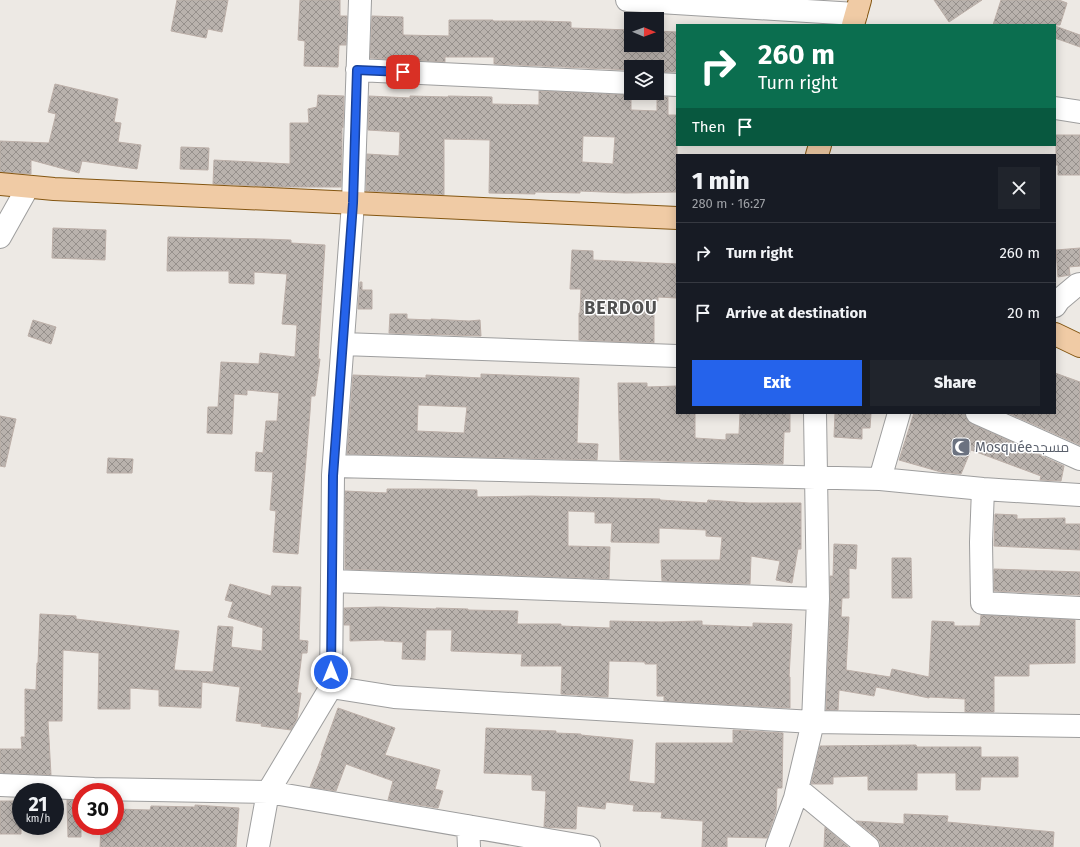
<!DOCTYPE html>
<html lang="en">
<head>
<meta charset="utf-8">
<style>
  :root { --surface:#171b24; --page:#20242c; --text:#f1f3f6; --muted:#9ea1a6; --line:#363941; --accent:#2563eb }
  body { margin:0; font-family:"Fira Sans",Cairo,sans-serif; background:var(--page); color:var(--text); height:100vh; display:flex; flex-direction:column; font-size:15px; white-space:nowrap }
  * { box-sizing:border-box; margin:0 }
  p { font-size:13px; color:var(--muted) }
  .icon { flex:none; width:22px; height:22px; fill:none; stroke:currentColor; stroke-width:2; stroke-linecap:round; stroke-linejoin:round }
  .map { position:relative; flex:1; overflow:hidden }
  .panel { position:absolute; left:676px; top:154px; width:380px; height:260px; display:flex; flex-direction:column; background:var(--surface); border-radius:0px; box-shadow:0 2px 10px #0003 }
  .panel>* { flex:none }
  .guide { position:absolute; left:676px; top:24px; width:380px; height:122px; border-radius:0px; box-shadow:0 2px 10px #0003; background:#0b6e4f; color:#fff; overflow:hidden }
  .needle { width:26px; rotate:91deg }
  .fabs { position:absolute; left:624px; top:12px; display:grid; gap:8px }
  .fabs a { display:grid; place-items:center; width:40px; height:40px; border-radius:0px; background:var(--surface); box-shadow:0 2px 10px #0003; font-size:20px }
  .speed { position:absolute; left:12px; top:783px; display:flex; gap:8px; font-size:20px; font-weight:700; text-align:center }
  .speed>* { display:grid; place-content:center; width:52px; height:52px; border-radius:50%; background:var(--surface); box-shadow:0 2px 10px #0003; line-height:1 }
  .speed small { font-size:10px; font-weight:400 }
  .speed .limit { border:6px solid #d22; background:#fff; color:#111 }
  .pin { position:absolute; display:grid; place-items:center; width:34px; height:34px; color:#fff; margin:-17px; border-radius:8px; box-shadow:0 2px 6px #0006 }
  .me { position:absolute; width:44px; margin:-22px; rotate:0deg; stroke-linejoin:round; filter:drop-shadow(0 0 3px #0008) }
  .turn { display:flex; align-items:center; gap:14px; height:84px; padding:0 16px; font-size:18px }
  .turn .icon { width:52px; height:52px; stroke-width:2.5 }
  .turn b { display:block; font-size:28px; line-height:34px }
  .then { display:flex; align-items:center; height:38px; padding:0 16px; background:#0003; gap:8px; font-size:15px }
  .round { display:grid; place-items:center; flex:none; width:42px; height:42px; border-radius:0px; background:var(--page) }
  .overview { display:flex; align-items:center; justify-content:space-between; height:68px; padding:0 16px }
  h1 { font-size:24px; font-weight:800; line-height:30px }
  .action { display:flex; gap:8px; margin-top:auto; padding:8px 16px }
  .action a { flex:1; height:46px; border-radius:0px; background:var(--accent); color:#fff; font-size:16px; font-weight:800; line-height:46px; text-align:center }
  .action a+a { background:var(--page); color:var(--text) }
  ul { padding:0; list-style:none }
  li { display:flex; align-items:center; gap:12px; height:60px; padding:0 16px; border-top:1px solid var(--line) }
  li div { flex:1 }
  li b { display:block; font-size:15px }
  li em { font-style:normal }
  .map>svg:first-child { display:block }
</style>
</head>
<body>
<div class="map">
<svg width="1080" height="847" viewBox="0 0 1080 847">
  <defs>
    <pattern id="building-cross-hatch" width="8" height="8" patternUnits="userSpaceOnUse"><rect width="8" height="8" fill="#b9b2ad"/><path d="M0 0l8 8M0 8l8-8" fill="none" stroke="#96908c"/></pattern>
  </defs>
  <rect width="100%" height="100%" fill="#ede9e4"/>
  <path fill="url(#building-cross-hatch)" stroke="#bcafa8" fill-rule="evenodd" d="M177,0h51l-6,32 -14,-3 -2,9 -35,-7z
    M300,0h40v16h7l-1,29h-7l-1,22 -34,-1 1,-25 -7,-1z
    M934,0h48l-33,22z
    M1001,0h58l8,3 -7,22h-67z
    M372,16l31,1v18l46,1v-16h44v1h47l31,1v6l60,2v15h26v-14l20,1v40h-20v-5h-26v3l-137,-6v-7h-49v5l-75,-4z
    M1055,26l25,9v12l-25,-9z
    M55,84l63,15 -4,23 7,1 -3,19 23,3 -4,24 -55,-8 -3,12 -48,-13v14l-31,-2v-31l49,2 7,-29 -8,-2z
    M539,91l92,4v15l26,1v-14h11v18h9v77l-51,1 -46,-2v2l-45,-1v2l-46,-1 1,-53 -46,-1v56l-78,-4 1,-37 32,2 1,-24 -32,-2 1,-34 41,2v-2l38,1v-1l44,1v7l47,1zM583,136l32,1 -2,27 -31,-2z
    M318,95l26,1 -1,32 -1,-1v26l-1,34h-62l-66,-3 1,-24 76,4v-41h19l-1,-14 9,-2z
    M1056,135h24v40h-22v-10h-2z
    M181,147l28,1 -1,22 -28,-1z
    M53,228l53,2 -1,30 -53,-2z
    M168,237l96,2 27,1v3l34,2 -7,114h2l-5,37h-4l-1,16 -12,142 -25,-2 3,-41 -6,-1 3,-38 -18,-1 1,-19 7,1 3,-32h11l2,-28 -32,-3v5l-13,-1 -2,40 -25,-1 1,-26h10l3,-45 38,2 1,-11 35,4 2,-32 -15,-1 5,-50 -33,-2v12l-25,-1v-12h-62z
    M1080,248v18l-11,1 1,8 -12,2 -2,-27z
    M572,250l21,1v9l84,4v34l-19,-1v4l-4,-1v43l-75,-3v-27h1l1,-24h-11z
    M360,282h2v8h10v19h-14z
    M390,314h17v5l24,1v-1l38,2 11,-1 1,16 -92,-3z
    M33,320l23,7 -5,17 -23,-8z
    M1055,373l25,9v63l-72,-32h47z
    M481,374l98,4 -2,65 21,1 -1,16 -250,-6 6,-79 73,3v-3l55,3zM418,405l49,2 -3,26 -47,-2z
    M618,383h29v4l30,-1v27h18v25l31,2v-6h13l1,-21h50v19h-6l-1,32 -163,-4z
    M835,413h36l-1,15h-8v11l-28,-2z
    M914,413h51l2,7 5,4 92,42 -3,15 -21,-1 1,-4 -70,-26 -10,24 -20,-2 -42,-12z
    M0,416l16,3 -11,48 -5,-1z
    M108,458l25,1 -1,14h-25z
    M387,489h55l35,1v7l54,-1 129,3v1l47,3 1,-3 41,3h52v46h-3l-6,34 -16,-3 4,-19 -29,-5 -1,28 -88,-3 -1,-21h59l2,-23 -16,-1v-6l-47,-2v15l-48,-1 1,-19h-17v-11l-27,-1v35l42,1 -1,32 -264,-10v-78l42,2z
    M995,514l22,1v4l48,-1v6h15v26l-86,-4z
    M834,544l23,1 -1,24 -7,-1v30h-7l-1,19h8l-3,53 44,7 2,-8 37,8 3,-56 22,1v4h26l1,-11 94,5v43l-46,1v12h-35v36h-29v-13l-35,-2 -1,1 -53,-11 -2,9 -35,-6 -1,20h-12l4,-110v-24h3z
    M892,558h19l1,40h-20z
    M994,569l86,3v23l-86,-4z
    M230,584l41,12 1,-10 29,1 -2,53 9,1 -1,12h-5l-5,40h4l-4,26 -6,11 -30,-4 1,-2 -26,-3 4,-34 -38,-5 -1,26 -42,-2v-16l-29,-2v21h-32l1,-56 -36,-3 -1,71h-14l3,54 -51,-2v-24h22l-1,-12h4v-48l11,1 1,-27h1l2,-49 36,2v3l103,12 -5,39 39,2 5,-46 15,1 -2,20 31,4 1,-23 -35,-11 5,-15 -8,-2z
    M380,607l56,2v-1l32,1v1l50,1 -1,13h44v2l49,2v-7l52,1 40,-1v4l51,2v-4l39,1 -3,53h1v31l-126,-7v-5h-7v-32h-12v-2l-36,-1 -1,36 -47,-3 1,-28h-41l1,-12 -71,-3 1,-21h-26l-1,30 -23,-1 1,-17 -19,-1v-1l-34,1v-16h-6v-17z
    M338,708l57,20 -10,27 55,15 -5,19 8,2 -5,17 -50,-8 5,-19 -47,-17 -10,27 -26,-4 12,-31 -1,-1z
    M486,728l70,3v2l25,1v1l52,5 -4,41 26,3 1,-41h77v-13l50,3 -1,55h-5l-1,24 -9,26 -40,-1v10h-25l1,-26 -42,-3 1,-6 -29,-1 1,-6 -28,-3 -1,7 -28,-3 -1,23 -32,-2 2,-36 -14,-1v-15l-48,-2z
    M916,745l1,2h64v10h37v20h-37l-1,13h-24v-17h-39v17h-49v-14l-35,1v7h-22l9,-38z
    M67,800l14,1v36h-13z
    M0,801h21v33h-21z
    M195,805l44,3 -3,39h-136l1,-21h14v-17l35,1 1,-4 44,1z
    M904,814l44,2 -1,6 107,10 -1,15h-173v-5l-4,-5 -20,-16 48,3z
    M825,827l23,20h-24z"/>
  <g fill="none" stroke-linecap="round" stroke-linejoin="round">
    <g stroke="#9e9e9e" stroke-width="24">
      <path id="minor" d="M627,0l229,14
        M357,70l274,13
        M657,84l20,1
        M1055,108l25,4
        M0,237l28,-50
        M1055,306l4,-6 18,-15 3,-1
        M343,344l334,12
        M977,413l103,46
        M334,466l546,13 103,10 97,6
        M880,479l19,-66
        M983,489l-2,53 1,61 98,5
        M332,581l486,18
        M331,687l63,10 419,25 267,4
        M0,785l94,4 174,3 321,55
        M798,789l70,58
        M468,826l1,21
        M258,847l10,-55 63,-105 2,-212 20,-272 7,-203
        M777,847l18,-49 18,-76 5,-123 -3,-186"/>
    </g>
    <g stroke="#845611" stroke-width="24">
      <path id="major" d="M853,25l7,-25
        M817,155l3,-10
        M0,184l54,5 623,29
        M1055,334l25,12"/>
    </g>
    <use href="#minor" stroke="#fff" stroke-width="22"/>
    <use href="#major" stroke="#f0cba5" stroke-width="22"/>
  </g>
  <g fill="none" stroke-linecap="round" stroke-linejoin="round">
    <g stroke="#184099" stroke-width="10">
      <path id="route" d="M331,672l2,-196 20,-273 4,-133 46,2"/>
    </g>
    <use href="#route" stroke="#2563eb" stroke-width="7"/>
  </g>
  <defs>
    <g id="mosque-square" transform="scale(1)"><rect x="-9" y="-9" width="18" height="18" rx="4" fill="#6b7280" stroke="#fff"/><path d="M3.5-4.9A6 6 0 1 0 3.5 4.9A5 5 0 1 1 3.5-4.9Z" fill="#fff"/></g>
  </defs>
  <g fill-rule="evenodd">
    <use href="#mosque-square" x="961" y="447"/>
  </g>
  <g text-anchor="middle" stroke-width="3" stroke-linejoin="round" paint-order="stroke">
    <g font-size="14" fill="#5b616d" stroke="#fff" text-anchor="start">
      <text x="975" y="452">Mosquéeمسجد</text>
    </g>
    <g font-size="18" font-weight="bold" letter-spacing="1" fill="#505050" stroke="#fff">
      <text x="621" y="314">BERDOU</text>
    </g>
  </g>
</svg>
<div class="fabs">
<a><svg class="needle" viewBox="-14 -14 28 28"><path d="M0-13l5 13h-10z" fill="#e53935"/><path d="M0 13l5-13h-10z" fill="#9ea1a6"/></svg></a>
<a><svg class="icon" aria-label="layers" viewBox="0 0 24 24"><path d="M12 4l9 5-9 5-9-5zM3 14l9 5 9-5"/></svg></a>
</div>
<div class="speed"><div>21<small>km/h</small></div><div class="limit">30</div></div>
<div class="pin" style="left:403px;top:72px;background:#d93025"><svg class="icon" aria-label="arrive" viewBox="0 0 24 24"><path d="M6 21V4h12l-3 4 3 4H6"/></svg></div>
<svg class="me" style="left:331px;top:672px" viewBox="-20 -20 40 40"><circle r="17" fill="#2563eb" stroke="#fff" stroke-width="3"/><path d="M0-11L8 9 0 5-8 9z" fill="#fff"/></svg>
<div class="guide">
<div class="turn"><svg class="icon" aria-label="right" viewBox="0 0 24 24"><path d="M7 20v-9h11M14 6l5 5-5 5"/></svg><div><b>260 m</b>Turn right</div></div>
<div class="then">Then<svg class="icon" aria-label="arrive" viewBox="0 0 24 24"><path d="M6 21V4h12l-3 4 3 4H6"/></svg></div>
</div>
<section class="panel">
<div class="overview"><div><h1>1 min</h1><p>280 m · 16:27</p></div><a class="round"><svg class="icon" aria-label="close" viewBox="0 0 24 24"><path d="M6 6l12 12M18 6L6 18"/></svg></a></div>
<ul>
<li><svg class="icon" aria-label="right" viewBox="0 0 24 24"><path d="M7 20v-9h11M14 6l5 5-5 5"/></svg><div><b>Turn right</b></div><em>260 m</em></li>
<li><svg class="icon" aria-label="arrive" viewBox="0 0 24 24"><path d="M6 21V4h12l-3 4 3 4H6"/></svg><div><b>Arrive at destination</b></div><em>20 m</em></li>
</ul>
<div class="action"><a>Exit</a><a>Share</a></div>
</section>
</div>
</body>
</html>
